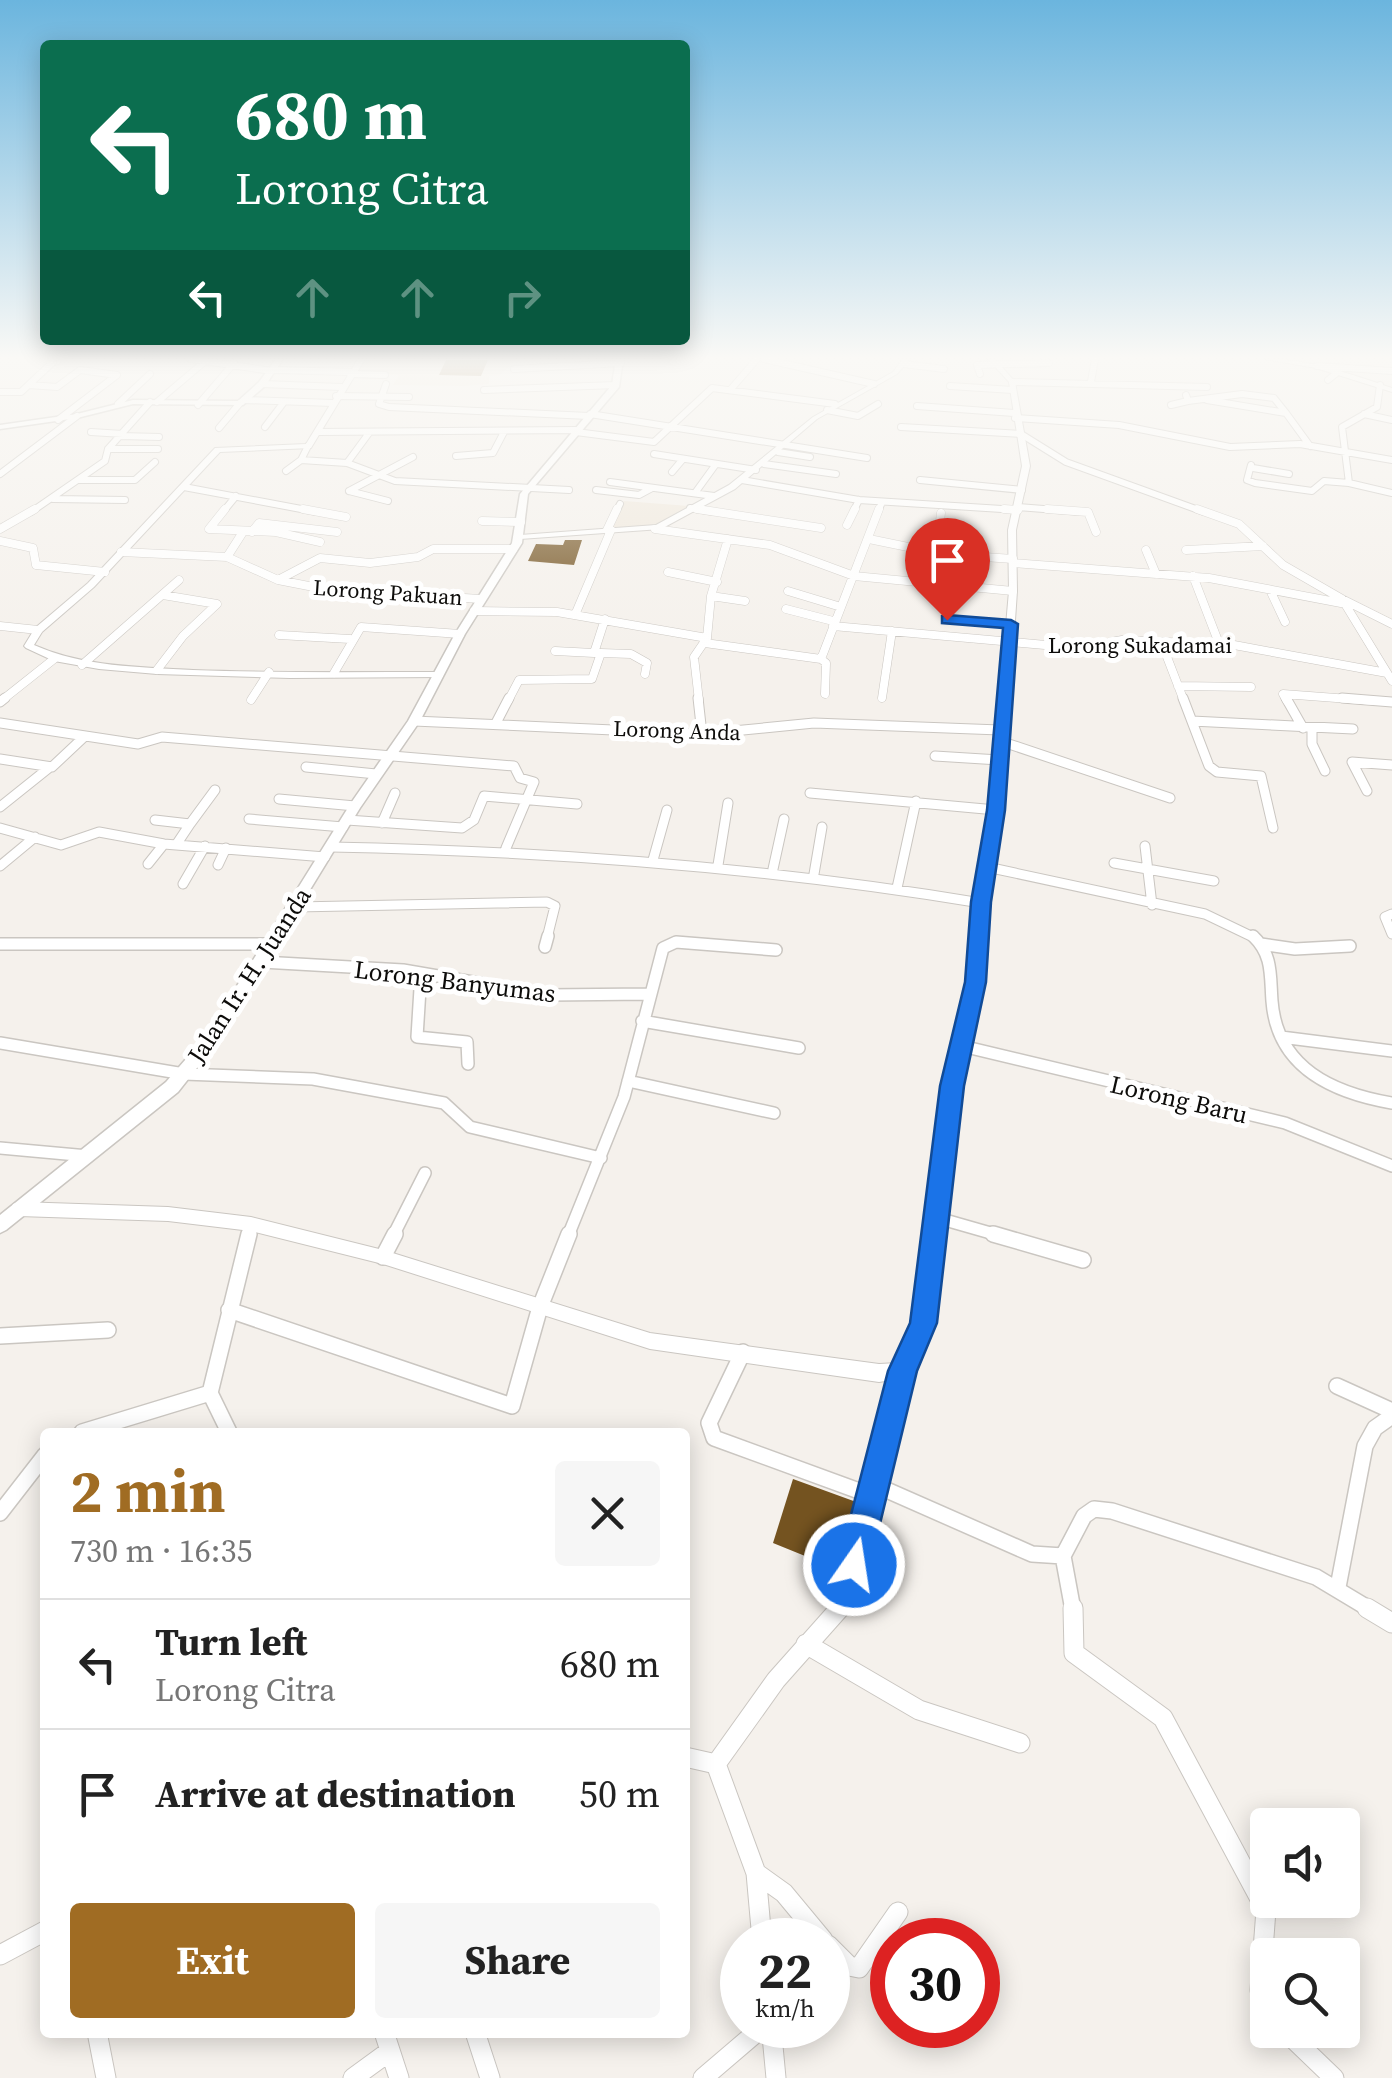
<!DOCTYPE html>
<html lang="en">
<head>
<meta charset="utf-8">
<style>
  :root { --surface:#fff; --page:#f6f6f6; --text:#222; --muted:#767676; --line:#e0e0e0; --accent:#a06c23 }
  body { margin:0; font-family:"Source Serif 4",serif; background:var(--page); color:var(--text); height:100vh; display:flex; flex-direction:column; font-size:38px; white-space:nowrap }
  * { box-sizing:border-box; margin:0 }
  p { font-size:32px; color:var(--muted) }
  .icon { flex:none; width:55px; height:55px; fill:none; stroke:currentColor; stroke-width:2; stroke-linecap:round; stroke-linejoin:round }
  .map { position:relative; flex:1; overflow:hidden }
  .side { position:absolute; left:40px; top:1428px; width:650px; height:610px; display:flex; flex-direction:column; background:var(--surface); border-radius:10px; box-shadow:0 5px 25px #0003 }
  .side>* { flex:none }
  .hud { position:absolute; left:40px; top:40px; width:650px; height:305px; border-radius:10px; box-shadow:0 5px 25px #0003; background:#0b6e4f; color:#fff; overflow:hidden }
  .tools { position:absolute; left:1250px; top:1808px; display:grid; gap:20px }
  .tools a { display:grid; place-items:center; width:110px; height:110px; border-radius:10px; background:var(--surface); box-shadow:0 5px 25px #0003; font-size:50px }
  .speed { position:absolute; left:720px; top:1918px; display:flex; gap:20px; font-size:50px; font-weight:700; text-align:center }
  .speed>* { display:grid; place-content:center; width:130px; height:130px; border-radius:50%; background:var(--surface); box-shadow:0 5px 25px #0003; line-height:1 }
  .speed small { font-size:25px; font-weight:400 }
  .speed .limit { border:15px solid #d22; background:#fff; color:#111 }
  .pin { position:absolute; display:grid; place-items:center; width:85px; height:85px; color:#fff; margin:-102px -42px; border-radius:50% 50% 50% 0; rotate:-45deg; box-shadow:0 0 10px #0007 }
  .pin .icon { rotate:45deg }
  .me { position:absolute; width:110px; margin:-55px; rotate:13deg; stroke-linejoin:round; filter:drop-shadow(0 0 8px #0008) }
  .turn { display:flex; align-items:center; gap:35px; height:210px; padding:0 30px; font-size:45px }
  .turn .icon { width:130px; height:130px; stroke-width:2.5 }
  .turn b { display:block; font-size:70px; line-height:85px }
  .lanes { display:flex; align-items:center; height:95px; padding:0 30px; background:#0003; justify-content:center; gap:50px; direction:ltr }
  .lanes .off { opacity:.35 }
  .round { display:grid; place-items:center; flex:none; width:105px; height:105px; border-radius:10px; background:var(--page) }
  .headline { display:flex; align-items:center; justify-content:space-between; height:170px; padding:0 30px }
  h1 { font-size:60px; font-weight:700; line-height:75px; color:var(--accent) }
  .action { display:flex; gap:20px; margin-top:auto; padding:20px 30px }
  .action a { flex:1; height:115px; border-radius:10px; background:var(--accent); color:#fff; font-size:40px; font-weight:700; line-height:115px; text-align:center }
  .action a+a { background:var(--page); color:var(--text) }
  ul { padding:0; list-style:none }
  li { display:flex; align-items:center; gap:30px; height:130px; padding:0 30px; border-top:2px solid var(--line) }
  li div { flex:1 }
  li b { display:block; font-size:38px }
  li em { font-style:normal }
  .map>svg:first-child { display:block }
</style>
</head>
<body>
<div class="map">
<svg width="1392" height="2078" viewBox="0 0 1392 2078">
  <rect width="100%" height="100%" fill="#f5f1ec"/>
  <path fill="#efe7db" d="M365,359h153l-18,16 -11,1v8l-26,2 -70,-1 6,-10 -44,-2z
    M624,501l65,5 -32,21 -47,1z"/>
  <path fill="#745320" d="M446,360h42l-7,16 -42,-1z
    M565,540h17l-8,25 -46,-4 8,-17 27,1z
    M793,1479l66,24 -17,68 -69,-28z"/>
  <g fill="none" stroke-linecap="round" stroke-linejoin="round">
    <g stroke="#cac6c1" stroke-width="8">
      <path id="minor-far5" d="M191,359l81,12
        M764,359l110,25
        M904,364l40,5
        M1317,366l75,5
        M514,369l107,-6
        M274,370l77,2
        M350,374l35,1
        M980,374l-3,-9 72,-2
        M1328,380l10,-8
        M1012,382l195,5
        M1091,382l4,-23
        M262,384l79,3
        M386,384l-7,20 10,3 200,9
        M29,385l28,2 23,-17 37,5 -59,45
        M1380,385l-3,22 -35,20 7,56 43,10
        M950,386l63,4
        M731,389l26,-30
        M484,390l132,-5
        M0,392h21l32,-30
        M336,396l73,1
        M244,400l89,3
        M1188,401l54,-7 32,4 12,15 -79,-13
        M157,402l46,-39
        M118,404l32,-30
        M198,405l36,-42
        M1171,405l17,-4 -2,-6
        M917,406l97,7
        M827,410l31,6 20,-12
        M1286,413l24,33
        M590,414l277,44
        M1364,414l28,6
        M1015,418l104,7 111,22 70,-3 92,16
        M265,427l19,-25
        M901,427l120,7 45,28 138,50
        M219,428l21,-25
        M91,432l32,2
        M318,432l260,-2
        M576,432l78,10 58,-54 123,16
        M121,436l38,1
        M108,449h50
        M778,452l32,5
        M654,454l102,16
        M456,456l37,-3 11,-21
        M301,460l46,3 48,18 174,9
        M347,463l22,-30
        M764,464l72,10
        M1251,465l-4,15 8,3 57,8 12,-10 25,2
        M1253,468l36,6
        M286,471l15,-11 7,-14
        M672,472l11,-13
        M0,474l77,-58
        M80,480h55l20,-18
        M742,480l117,20 159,10
        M920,480l102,10
        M610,482l104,14
        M184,487l133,25
        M596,490l43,5 13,-7
        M349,491l64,-34
        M349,491l39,10
        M695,493l21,-29
        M53,499l72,1
        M1018,507l64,5
        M690,508l24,4
        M31,512l74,-51 3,-12 42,-47
        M223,512l13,-16
        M616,512l4,-8
        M853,512l6,-12
        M878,512l4,-10"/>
    </g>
    <g stroke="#cac6c1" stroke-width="9">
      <path id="minor-far4" d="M225,509l-16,20 67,3 44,10
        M303,509l43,8
        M697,509l124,19
        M1004,509l14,1
        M1047,509l41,3 8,20
        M1197,509l42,15 44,41 59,34 50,82
        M482,521l39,1
        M847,525l8,-16
        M0,529l35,-20
        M655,529l115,16 84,31 159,15
        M607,530l10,-21
        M252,532l7,-9 78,9
        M869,539l73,15 71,5
        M0,541l33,7 3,17 69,7
        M1146,550l10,24
        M1186,550l77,-4
        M121,552l106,5 51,23 51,10 152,9
        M936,552l5,-39
        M227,557l16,-25
        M1014,563l195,15 132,25
        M668,572l49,10
        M1193,576l27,70
        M278,580l42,-22 50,5 48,-6 15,-8h80
        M1270,590l15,32
        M788,591l53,16
        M711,596l34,5
        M1342,599l50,25
        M946,602l1,17 64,5
        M786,609l47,12
        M474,611l83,1 150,26
        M575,615l36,-85
        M0,626l38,4
        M833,626l246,22 43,-8 112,5 153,28
        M279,635l71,4
        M705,643l116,16
        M1162,644l22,57
        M555,651l39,2
        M601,653l30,1 16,9 -2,11
        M82,665l97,-85
        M157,670l26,-34 34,-32 -54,-9
        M334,673l27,-46 99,7
        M1178,686l73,1
        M825,694l1,-31 -5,-4 58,-150
        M882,698l10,-67
        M251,700l18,-28
        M1,701l53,-42
        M508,701l11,-21 73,-1 9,-26h-7l11,-34
        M699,701l-5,-44 13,-19 4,-42 17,-57
        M1287,701l-4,-7 93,7"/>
    </g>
    <g stroke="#cac6c1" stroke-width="11">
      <path id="minor-far3" d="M698,698l4,36
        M1183,698l26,68 8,6 44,4 12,52
        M1286,698l17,30
        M1342,698l50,4
        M0,702l5,-4
        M414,721l288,13 112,-11 186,7
        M1192,721l161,8
        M0,723l138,21 24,-7 352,29 6,12 14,4 -28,66
        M496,723l13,-25
        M1312,728v16l13,27
        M1000,741l170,57
        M935,756l64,4
        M0,759l52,8 33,-31
        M306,767l70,7
        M1367,791l-15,-29 40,3
        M810,793l186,17
        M279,799l76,7
        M0,807l50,-40
        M249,819l94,8
        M155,820l35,4 -14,21
        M347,820l115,8 12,-8 10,-24 93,8
        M382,823l13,-30
        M190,824l25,-34
        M0,828l61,17 38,-13 65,12 161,13
        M1145,846l7,59
        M331,847c219,4 434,20 650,56
        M653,860l14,-50
        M1114,863l100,18
        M148,864l16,-20
        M218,865l8,-17
        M718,865l10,-62
        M0,866l35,-29
        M987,867l218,47 50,24
        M773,869l11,-50
        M814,874l8,-47
        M183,884l22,-38
        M897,888l19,-87
        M296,907l251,-5 8,4 -8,32
        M1392,914l-7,3 7,17"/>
    </g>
    <g stroke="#cac6c1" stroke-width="14">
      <path id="minor-far2" d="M1253,936c20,19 17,39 19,65 5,67 61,92 120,102
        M0,944h273
        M1261,944l34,5 55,-3
        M545,947l3,-11
        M262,962l141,8 145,25 101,-1
        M421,973l-4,64 50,5 1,22
        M642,1021l157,27
        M1281,1037l111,14
        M0,1043l184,31 129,5 131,24 26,24 131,31
        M962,1046l323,77 107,43
        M628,1081l146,32
        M0,1148l88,8
        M938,1218l63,18
        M248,1236l3,-12
        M393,1236l32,-63
        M568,1236l56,-139 39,-149 13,-6 100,8"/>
    </g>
    <g stroke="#cac6c1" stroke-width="18">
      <path id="minor-far1" d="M993,1234l90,26
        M383,1257l12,-23
        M229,1310l283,96 28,-99 29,-73
        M0,1336l108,-6
        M743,1352l-34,71 5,15 156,57
        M1337,1386l55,25
        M82,1432l128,-39
        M229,1432l-19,-39 39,-159
        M873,1484l159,70 31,2 21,-40 10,-7 18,2 204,66 55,33
        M0,1513l45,-58
        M1063,1556l10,54
        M1338,1587l27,-141 10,-18 17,-12
        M838,1610l8,-9 57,-230"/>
    </g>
    <g stroke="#cac6c1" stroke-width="21">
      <path id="minor" d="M1073,1608l1,45 89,65 103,192 -6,80 8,25
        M1367,1608l25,15
        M806,1644l113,66 101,33
        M685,1757l31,7
        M716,1764l60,-84 64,-72
        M716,1764l40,109 6,67
        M756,1873l28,20 39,47
        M828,1945l21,21 10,2 39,-56
        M0,1955l45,-24
        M771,2025l5,53
        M1284,2030l50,48
        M97,2032l9,46
        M384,2032l15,46
        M475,2032l15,46
        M353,2078l37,-27
        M703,2078l62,-53"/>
    </g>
    <g stroke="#cac6c1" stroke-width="2">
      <path id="tertiary" d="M358,359h7l-54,89 -91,4 -126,135 -52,45 -8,13c49,22 106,22 159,25 82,3 165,2 247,2l3,1v4l-153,1 -133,-4 -58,-5 -45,-8 -28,-13 -2,-2 11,-18 53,-45 127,-135 91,-4z
        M903,359h7l-13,15 -80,45 -82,70 -74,40 -141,10 -4,-2 4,-2 136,-10 73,-40 84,-68 80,-45z
        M988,359h7l20,23 15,84 -14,64 1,61 -15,219 -15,93 -4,79 -24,104 -28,237 -22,54 -30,5 -229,-33 -267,-85 -132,-33 -83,-10 -149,-5 -6,-2 -2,-5 2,-5 6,-2 149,5 83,10 132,33 267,83 229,31 19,-1 17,-40 30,-237 24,-104 6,-79 15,-93 19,-219 -1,-61 14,-64 -13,-84z
        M1265,359c45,0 85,15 127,29v4l-76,-24z"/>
    </g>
    <g stroke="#cac6c1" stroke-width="3">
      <path id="secondary" d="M276,359h7l-18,27 -22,19 -110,-1 -56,14 -77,11v-4l77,-11 56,-14 105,1 21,-19z
        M616,359h7l-4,28 -91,107 -6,49 -57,91 -45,87 -60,87 -145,237 -37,47 -172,138 -6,3v-18l166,-133 39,-45 146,-234 57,-82 47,-87 57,-91 8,-49 92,-109z"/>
    </g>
    <use href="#minor-far5" stroke="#fff" stroke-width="6"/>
    <use href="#minor-far4" stroke="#fff" stroke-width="8"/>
    <use href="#minor-far3" stroke="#fff" stroke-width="9"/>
    <use href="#minor-far2" stroke="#fff" stroke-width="11"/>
    <use href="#minor-far1" stroke="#fff" stroke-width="15"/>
    <use href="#minor" stroke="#fff" stroke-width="19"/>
    <use href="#tertiary" fill="#fff" fill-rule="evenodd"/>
    <use href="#secondary" fill="#fff" fill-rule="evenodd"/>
  </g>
  <linearGradient id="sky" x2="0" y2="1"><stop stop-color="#6bb5de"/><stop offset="0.55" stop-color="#faf9f6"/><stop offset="1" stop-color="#faf9f6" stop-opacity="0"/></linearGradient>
  <rect width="1392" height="650" fill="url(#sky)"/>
  <path fill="#1a73e8" stroke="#114b97" stroke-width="2.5" d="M947,615l64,5 7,4 -13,186 -14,92 -5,80 -22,104 -27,237 -20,48 -47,194 -5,12 -11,4 -12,-4 -4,-12 50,-194 22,-48 30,-237 25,-104 6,-80 16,-92 16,-182 -61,-5v-7z"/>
  <g text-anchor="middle" stroke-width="10" stroke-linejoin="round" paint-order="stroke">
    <g font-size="22" fill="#0d0c0a" stroke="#fff">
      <text transform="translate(388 592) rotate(4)" y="8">Lorong Pakuan</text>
      <text x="1140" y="653">Lorong Sukadamai</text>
      <text transform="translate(677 730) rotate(2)" y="8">Lorong Anda</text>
    </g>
    <g font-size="25" fill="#0d0c0a" stroke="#fff">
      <text transform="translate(249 975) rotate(-57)" y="9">Jalan Ir. H. Juanda</text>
      <text transform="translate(455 981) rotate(7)" y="9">Lorong Banyumas</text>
      <text transform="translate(1179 1099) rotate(13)" y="9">Lorong Baru</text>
    </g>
  </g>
</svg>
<div class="tools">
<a><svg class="icon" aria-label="sound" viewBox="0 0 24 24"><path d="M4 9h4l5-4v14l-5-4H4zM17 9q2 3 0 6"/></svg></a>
<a><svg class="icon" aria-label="search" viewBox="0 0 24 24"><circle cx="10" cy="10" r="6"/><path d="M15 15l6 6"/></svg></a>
</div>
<div class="speed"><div>22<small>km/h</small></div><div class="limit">30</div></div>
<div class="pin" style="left:947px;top:620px;background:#d93025"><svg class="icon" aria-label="arrive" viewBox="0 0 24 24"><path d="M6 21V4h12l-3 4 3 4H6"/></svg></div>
<svg class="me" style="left:854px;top:1565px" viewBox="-20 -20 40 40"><circle r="17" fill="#1a73e8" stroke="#fff" stroke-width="3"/><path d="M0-11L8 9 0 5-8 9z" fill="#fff"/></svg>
<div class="hud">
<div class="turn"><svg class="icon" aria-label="left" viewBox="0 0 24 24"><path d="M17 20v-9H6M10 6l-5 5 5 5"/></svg><div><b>680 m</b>Lorong Citra</div></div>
<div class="lanes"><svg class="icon" aria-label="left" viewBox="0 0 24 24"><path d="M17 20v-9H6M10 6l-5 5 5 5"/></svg><svg class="icon off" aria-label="ahead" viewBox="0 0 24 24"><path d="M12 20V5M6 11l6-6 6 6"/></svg><svg class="icon off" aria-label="ahead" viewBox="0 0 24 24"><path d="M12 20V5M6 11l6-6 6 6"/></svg><svg class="icon off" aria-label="right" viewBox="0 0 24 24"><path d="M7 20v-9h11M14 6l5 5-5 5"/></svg></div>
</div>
<section class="side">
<div class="headline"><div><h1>2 min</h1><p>730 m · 16:35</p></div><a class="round"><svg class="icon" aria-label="close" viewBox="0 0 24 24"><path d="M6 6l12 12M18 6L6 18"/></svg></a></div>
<ul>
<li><svg class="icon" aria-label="left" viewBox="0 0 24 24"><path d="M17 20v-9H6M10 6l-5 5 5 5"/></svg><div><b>Turn left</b><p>Lorong Citra</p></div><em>680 m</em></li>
<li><svg class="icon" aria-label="arrive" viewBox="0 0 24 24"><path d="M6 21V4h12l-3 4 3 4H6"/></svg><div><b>Arrive at destination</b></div><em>50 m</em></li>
</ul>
<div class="action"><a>Exit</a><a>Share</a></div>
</section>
</div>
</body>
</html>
